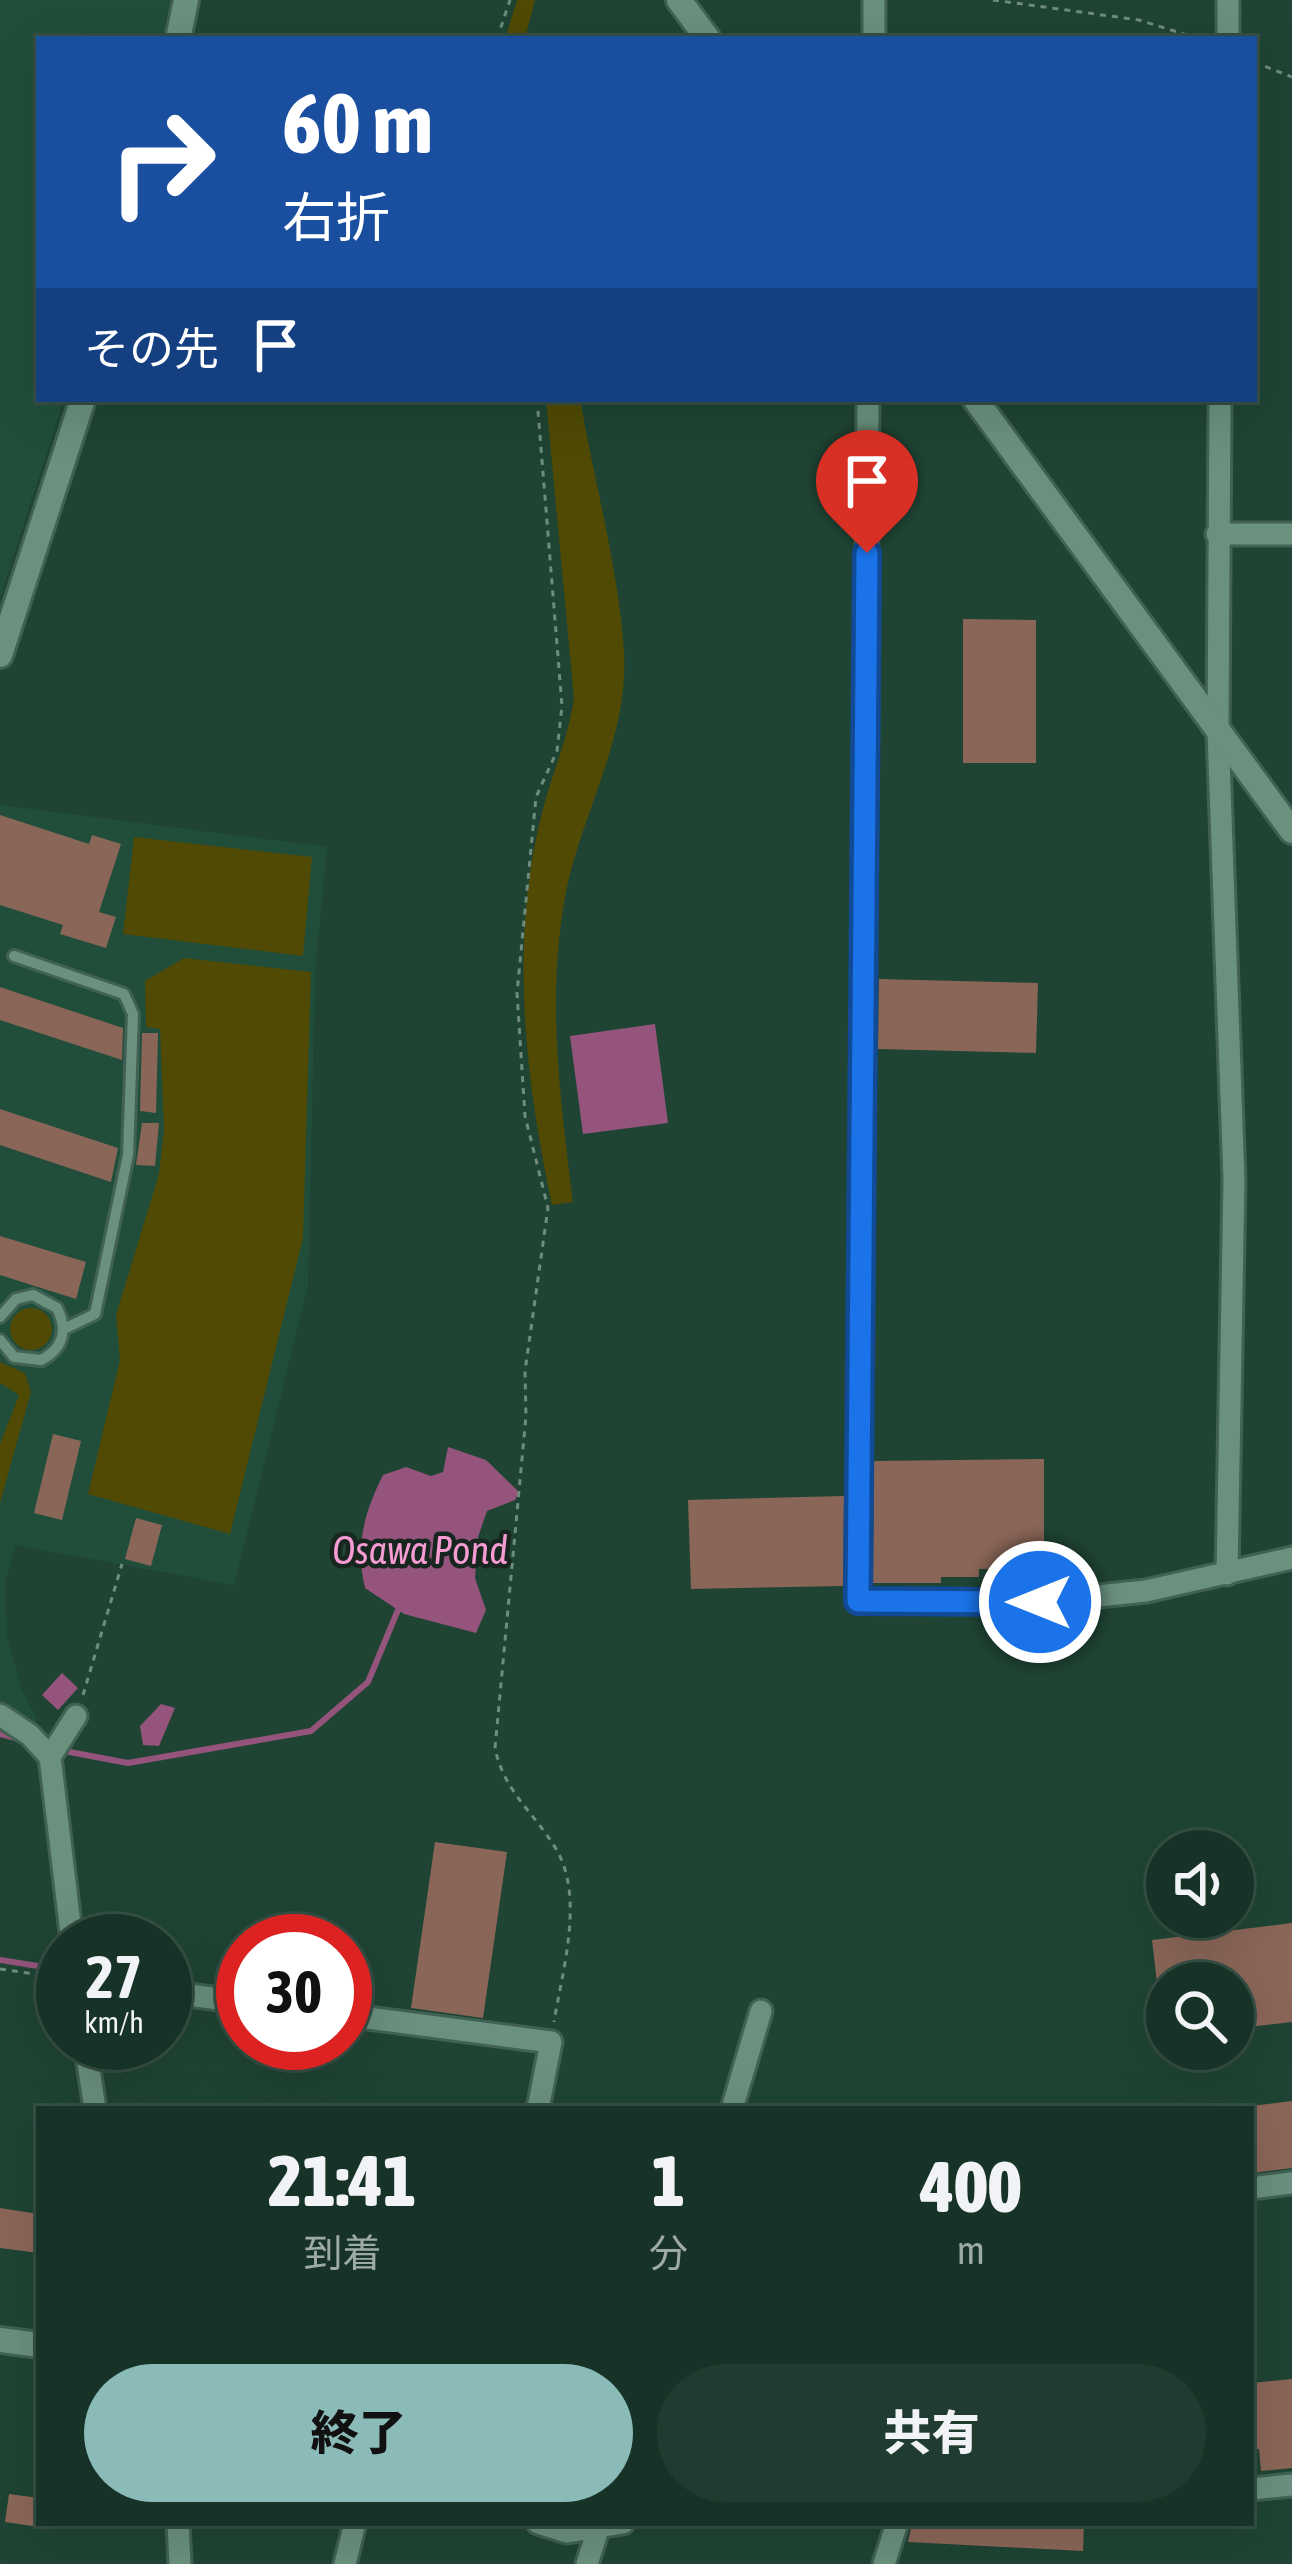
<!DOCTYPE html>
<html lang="ja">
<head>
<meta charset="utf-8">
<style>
  :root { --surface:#173327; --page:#203b2f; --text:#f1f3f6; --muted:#9eaaa7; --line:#364e44; --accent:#8bbbb9 }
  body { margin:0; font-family:"Asap Condensed","Noto Sans JP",sans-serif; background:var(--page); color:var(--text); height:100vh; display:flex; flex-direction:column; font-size:45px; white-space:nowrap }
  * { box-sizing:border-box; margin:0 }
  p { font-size:39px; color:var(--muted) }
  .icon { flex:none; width:66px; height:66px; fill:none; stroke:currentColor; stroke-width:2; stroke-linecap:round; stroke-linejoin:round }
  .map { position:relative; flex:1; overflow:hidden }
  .side { position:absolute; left:36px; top:2106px; width:1218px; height:420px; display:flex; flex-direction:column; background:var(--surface); border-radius:0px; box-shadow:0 12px 48px #0002,0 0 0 3px var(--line) }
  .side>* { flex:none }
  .banner { position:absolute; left:36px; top:36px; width:1221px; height:366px; border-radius:0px; box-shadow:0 12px 48px #0002,0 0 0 3px var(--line); background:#1a4fa0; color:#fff; overflow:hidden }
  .fabs { position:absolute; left:1146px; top:1830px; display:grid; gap:24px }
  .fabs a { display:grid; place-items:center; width:108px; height:108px; border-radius:50%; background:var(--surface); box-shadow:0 12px 48px #0002,0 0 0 3px var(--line); font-size:60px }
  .speed { position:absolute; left:36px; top:1914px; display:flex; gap:24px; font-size:60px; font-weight:700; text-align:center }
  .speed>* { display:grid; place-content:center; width:156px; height:156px; border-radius:50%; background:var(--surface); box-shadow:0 12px 48px #0002,0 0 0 3px var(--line); line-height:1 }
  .speed small { font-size:30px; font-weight:400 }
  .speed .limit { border:18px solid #d22; background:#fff; color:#111 }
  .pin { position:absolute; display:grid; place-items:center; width:102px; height:102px; color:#fff; margin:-123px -51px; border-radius:50% 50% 50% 0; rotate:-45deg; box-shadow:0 0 12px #0007 }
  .pin .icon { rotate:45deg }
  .me { position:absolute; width:132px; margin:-66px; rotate:270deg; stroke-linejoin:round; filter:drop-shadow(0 0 9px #0008) }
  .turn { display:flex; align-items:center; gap:42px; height:252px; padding:0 48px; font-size:54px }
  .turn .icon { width:156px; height:156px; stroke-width:2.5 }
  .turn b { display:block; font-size:84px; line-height:102px }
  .then { display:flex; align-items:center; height:114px; padding:0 48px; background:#0003; gap:24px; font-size:45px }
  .eta { display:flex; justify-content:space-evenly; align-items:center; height:204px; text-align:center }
  .eta b { font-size:72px; font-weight:800; line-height:84px }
  .action { display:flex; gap:24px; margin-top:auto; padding:24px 48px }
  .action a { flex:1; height:138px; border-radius:72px; background:var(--accent); color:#111; font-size:48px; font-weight:800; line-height:138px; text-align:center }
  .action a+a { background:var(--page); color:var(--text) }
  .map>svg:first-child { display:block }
</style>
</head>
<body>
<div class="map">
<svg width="1292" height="2564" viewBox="0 0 1292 2564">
  <rect width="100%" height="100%" fill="#1f4434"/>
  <path fill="#204e3b" d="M0,0h170l-8,39h-123v360h25l-64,199z
    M0,805l327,42 -12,126 -7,312 -74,300 -219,-40 -10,39 2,54 15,52 14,28 -1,10 -35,-14z"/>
  <path fill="#504a05" d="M517,0h18l-10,39h-20z
    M546,399h34c14,81 39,172 44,253 5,86 -42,159 -58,240 -20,104 -6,206 7,310l-21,3c-27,-127 -43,-264 -10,-392 10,-40 26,-74 32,-115z
    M134,837l178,20 -9,99 -180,-22z
    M184,958l127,14 -8,266 -73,296 -142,-40 32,-134 -4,-45 43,-141 5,-44 -4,-101 -14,-2 -1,-46z
    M10 1329a21 21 0 1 1 42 0a21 21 0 1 1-42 0Z
    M0,1362l25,11 6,19 -31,111v-59l19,-49 -19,-12z"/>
  <path fill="#94547b" d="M655,1024l13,99 -85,11 -13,-98z
    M448,1447l38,13 33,32 -4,8 -28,11 -9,26 -3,41 11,32 -10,23 -72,-19 -39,-26c-10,-42 -1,-75 18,-113l23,-8 25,9 12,-4z
    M62,1673l16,15 -20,22 -16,-15z
    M161,1704l14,4 -16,38 -16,-1 -3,-19z"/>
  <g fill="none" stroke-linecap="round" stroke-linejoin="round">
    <path stroke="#94547b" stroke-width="6" d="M0,1734l23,6
      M59,1750l69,13 183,-32 57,-49 30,-72
      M0,1960l63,10"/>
  </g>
  <path fill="#8a6658" d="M963,619l73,1v143h-73z
    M0,815l89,29 3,-9 29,9 -22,68 17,5 -10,31 -46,-14 3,-9 -63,-20z
    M879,979l159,4 -2,70 -158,-4z
    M0,987l123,41 -1,32 -122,-40z
    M142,1033h16l-2,80 -16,-2z
    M0,1109l118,39 -7,34 -111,-37z
    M142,1123h17l-4,43 -19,-1z
    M0,1236l86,26 -10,37 -76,-24z
    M53,1434l28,7 -19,79 -28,-7z
    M1044,1459v110h-65v8h-38v6h-68l1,-122z
    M844,1496l-1,90 -152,3 -3,-89z
    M136,1518l26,7 -11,41 -26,-7z
    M435,1842l72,10 -24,166 -72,-10z
    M1292,1923v99l-59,7v-46h-76l-5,-43z
    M1292,2101v67l-41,5v-67z
    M0,2208l39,6v39l-39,-5z
    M1292,2379v89l-31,3 -2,-22 -8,1v-67z
    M9,2494l30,4v29l-34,-5z
    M912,2523h172l-1,28 -175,-9z"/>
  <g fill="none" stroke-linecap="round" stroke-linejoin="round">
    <g stroke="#406153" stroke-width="16">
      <path id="service" d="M14,956l110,38 9,20 -5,141 -33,159 -31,15
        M0,1317l16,-18 17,-4 24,13c11,22 6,41 -16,52l-27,-3 -14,-17"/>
    </g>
    <g stroke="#406153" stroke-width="27">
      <path id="minor" d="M1228,0v39
        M874,39v-39
        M868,399l-10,1202 182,1 106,-11 146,-33
        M1220,399l-2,333 16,448 -7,394
        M1217,534h75
        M0,1715l30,20 20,22 22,184
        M50,1757l26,-41
        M165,1992l78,10
        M345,2015l206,27 -13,67
        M85,2043l10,66
        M732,2109l29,-98
        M1251,2188l41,-5
        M1251,2489l41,-4
        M178,2523l2,41
        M538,2523l29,9 56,-9
        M345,2564l10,-41
        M587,2564l13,-41
        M884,2564l13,-41"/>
    </g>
    <g stroke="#406153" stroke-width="30">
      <path id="tertiary" d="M679,0l29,39
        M178,39l8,-39
        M975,399l317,432
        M0,655l83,-256
        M0,2340l39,5"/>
    </g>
    <path stroke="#6f8c7f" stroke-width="3" stroke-dasharray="6 6" stroke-linecap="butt" d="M993,0l146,20 61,19
      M497,39l13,-39
      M1254,62l38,15
      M537,399l25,307 -5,45 -21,46 -19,196 8,123 23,92 -23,163 1,45 -31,332c9,44 39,64 61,101 29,48 6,123 -2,173
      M83,1695l39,-131
      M0,1969l63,9"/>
    <use href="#service" stroke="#6a907e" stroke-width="10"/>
    <use href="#minor" stroke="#6a907e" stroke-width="21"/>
    <use href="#tertiary" stroke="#6a907e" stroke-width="24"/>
  </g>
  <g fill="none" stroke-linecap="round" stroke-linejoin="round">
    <g stroke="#114b97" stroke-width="30">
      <path id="route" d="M867,553l-9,1048 182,1"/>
    </g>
    <use href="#route" stroke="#1a73e8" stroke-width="21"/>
  </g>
  <g text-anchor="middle" stroke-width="9" stroke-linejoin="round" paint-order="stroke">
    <g font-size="39" font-style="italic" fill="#f79cd3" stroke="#17261f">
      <text x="420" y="1564">Osawa Pond</text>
    </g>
  </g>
</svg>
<div class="fabs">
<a><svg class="icon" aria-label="sound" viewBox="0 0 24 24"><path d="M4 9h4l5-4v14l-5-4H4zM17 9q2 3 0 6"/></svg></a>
<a><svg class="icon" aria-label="search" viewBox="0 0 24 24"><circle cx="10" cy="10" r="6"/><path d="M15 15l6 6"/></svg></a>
</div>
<div class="speed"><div>27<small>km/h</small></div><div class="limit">30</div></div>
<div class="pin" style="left:867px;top:553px;background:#d93025"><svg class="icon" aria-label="arrive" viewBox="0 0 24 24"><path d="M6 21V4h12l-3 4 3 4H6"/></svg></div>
<svg class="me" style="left:1040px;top:1602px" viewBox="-20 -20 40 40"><circle r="17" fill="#1a73e8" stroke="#fff" stroke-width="3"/><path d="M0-11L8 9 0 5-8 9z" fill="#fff"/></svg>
<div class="banner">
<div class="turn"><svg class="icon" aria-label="right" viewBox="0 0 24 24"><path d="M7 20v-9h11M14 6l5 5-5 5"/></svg><div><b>60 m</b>右折</div></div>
<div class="then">その先<svg class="icon" aria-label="arrive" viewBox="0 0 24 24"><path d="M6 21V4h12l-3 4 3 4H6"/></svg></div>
</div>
<section class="side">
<div class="eta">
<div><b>21:41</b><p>到着</p></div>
<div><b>1</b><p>分</p></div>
<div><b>400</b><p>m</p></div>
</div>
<div class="action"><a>終了</a><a>共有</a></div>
</section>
</div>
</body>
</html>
